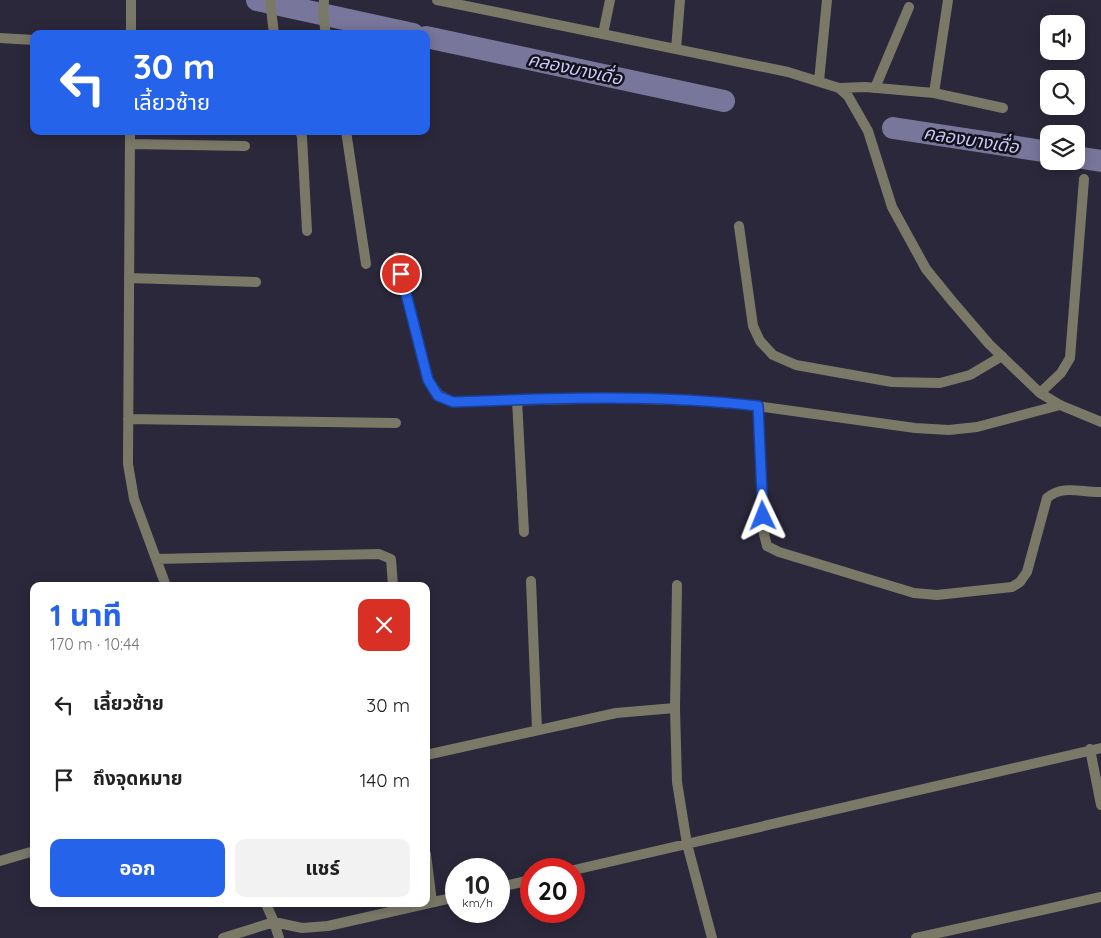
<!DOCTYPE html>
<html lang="th">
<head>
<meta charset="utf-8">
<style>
  :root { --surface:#fff; --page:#f2f2f2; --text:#222; --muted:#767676; --accent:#2563eb }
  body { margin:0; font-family:Quicksand,"Noto Sans Thai",sans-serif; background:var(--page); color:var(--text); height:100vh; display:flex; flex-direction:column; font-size:19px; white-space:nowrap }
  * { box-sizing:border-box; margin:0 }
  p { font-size:16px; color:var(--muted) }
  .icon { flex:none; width:28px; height:28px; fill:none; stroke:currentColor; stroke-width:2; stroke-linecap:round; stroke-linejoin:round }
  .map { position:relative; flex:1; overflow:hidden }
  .drawer { position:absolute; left:30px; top:582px; width:400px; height:325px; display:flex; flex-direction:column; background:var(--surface); border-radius:10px; box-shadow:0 2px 12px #0003 }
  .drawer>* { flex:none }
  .banner { position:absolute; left:30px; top:30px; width:400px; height:105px; border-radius:10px; box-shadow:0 2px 12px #0003; background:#2563eb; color:#fff; overflow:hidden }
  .tools { position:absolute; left:1040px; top:15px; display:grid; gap:10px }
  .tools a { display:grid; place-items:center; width:45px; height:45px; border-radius:10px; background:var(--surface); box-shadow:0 2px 12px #0003; font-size:25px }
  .speed { position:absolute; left:445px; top:858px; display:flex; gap:10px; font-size:25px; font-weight:700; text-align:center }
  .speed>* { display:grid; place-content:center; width:65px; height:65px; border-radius:50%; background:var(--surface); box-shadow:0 2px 12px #0003; line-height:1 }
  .speed small { font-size:12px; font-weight:400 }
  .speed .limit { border:8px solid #d22; background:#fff; color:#111 }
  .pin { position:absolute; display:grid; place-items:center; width:42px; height:42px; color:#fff; margin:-21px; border:2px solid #fff; border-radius:50%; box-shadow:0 1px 5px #0007 }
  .me { position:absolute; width:55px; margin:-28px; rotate:358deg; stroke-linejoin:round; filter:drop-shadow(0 0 4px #0008) }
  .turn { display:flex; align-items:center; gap:18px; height:105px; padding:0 20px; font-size:22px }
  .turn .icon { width:65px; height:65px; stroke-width:2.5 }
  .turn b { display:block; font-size:35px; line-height:42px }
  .round { display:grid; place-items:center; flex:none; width:52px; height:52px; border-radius:10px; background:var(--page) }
  .summary { display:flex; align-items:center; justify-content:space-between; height:85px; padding:0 20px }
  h1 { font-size:30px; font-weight:700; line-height:38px; color:var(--accent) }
  .cta { display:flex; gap:10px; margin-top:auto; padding:10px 20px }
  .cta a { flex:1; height:58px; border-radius:10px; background:var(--accent); color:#fff; font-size:20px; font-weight:700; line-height:58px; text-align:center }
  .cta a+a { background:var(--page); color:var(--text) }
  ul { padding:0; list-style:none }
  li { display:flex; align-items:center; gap:15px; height:75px; padding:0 20px }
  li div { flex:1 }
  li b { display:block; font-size:19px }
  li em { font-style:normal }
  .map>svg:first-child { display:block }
</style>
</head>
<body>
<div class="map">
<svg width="1101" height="938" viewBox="0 0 1101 938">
  <rect width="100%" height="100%" fill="#2a283a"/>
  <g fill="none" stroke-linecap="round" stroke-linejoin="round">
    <path stroke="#79769c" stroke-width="22" d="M257,0l156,34
      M426,37l298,64
      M893,128l156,24
      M1076,157l25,4"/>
    <path stroke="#7a7968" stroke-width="10" d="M270,0l4,34
      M875,88l34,-81
      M300,131l2,6 5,94
      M739,226l14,100 7,15 13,14 23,10 96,17 48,1 30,-8 32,-19
      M397,257l31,123 11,15 14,7 161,-4 86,3 49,4 166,23 34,2 28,-3 83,-22
      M517,400l7,132
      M758,407l6,127 3,12 12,6 135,41 23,2 75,-8 8,-5 7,-10 20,-74c16,-14 35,-5 54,-6"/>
    <path stroke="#7a7968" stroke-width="10" d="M324,0l-1,16 3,18
      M437,0l351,72 51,16 9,8 20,35 24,76 34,62 26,32 37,43 51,49 20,12 41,17
      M131,34v-34
      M603,34l7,-34
      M0,38l34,2
      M676,49l4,-49
      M819,81l8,-81
      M839,88l26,-1 69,6 69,15
      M934,93l14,-93
      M130,131l-2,333 6,35 32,87
      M346,131l20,133
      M130,144l115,2
      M129,278l127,4
      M1040,393l21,-20 9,-15 14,-179
      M128,419l268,4
      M156,559l223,-5 12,5 2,27
      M531,581l6,149
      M677,585l-2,123 2,74 10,62 25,94
      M1090,749l11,56
      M426,755l190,-42 59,-5
      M426,854l6,48
      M0,861l34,-10
      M574,870l527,-122
      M499,887l32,-7
      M266,904l8,18 5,16
      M223,938l51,-16 28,6 26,-2 128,-29
      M916,938l185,-41"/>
  </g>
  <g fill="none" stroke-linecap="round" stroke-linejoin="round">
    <g stroke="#184099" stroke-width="12">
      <path id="route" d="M401,274l27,106 10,16 15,6c101,-4 204,-8 305,4l5,110"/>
    </g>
    <use href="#route" stroke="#2563eb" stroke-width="9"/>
  </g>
  <g text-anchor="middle" stroke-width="5" stroke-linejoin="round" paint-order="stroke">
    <g font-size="18" font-style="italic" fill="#cac7f9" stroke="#13121a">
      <text transform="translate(575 69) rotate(12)" y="6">คลองบางเดื่อ</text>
      <text transform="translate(971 140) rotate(9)" y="6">คลองบางเดื่อ</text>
    </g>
  </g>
</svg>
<div class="tools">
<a><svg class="icon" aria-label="sound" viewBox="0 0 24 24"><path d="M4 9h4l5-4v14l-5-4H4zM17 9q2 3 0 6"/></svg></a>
<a><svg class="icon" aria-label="search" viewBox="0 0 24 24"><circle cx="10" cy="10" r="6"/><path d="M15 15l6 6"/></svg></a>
<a><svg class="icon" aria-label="layers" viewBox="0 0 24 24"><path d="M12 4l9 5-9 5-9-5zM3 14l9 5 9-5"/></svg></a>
</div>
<div class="speed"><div>10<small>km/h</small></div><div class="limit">20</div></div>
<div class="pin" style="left:401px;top:274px;background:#d93025"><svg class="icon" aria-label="arrive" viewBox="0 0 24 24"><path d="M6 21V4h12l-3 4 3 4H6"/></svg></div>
<svg class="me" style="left:763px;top:516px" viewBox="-20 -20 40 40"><path d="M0-17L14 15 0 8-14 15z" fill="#2563eb" stroke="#fff" stroke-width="4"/></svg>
<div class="banner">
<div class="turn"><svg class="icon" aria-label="left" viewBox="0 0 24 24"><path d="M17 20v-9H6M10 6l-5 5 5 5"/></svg><div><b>30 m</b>เลี้ยวซ้าย</div></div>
</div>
<section class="drawer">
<div class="summary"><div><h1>1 นาที</h1><p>170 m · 10:44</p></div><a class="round" style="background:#d93025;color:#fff"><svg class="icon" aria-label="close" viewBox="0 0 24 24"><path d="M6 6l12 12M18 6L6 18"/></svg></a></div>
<ul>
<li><svg class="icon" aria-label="left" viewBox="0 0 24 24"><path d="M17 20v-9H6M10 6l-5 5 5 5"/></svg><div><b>เลี้ยวซ้าย</b></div><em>30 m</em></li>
<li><svg class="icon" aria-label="arrive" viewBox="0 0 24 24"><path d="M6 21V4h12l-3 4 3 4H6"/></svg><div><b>ถึงจุดหมาย</b></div><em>140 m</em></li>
</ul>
<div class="cta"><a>ออก</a><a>แชร์</a></div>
</section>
</div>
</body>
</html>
